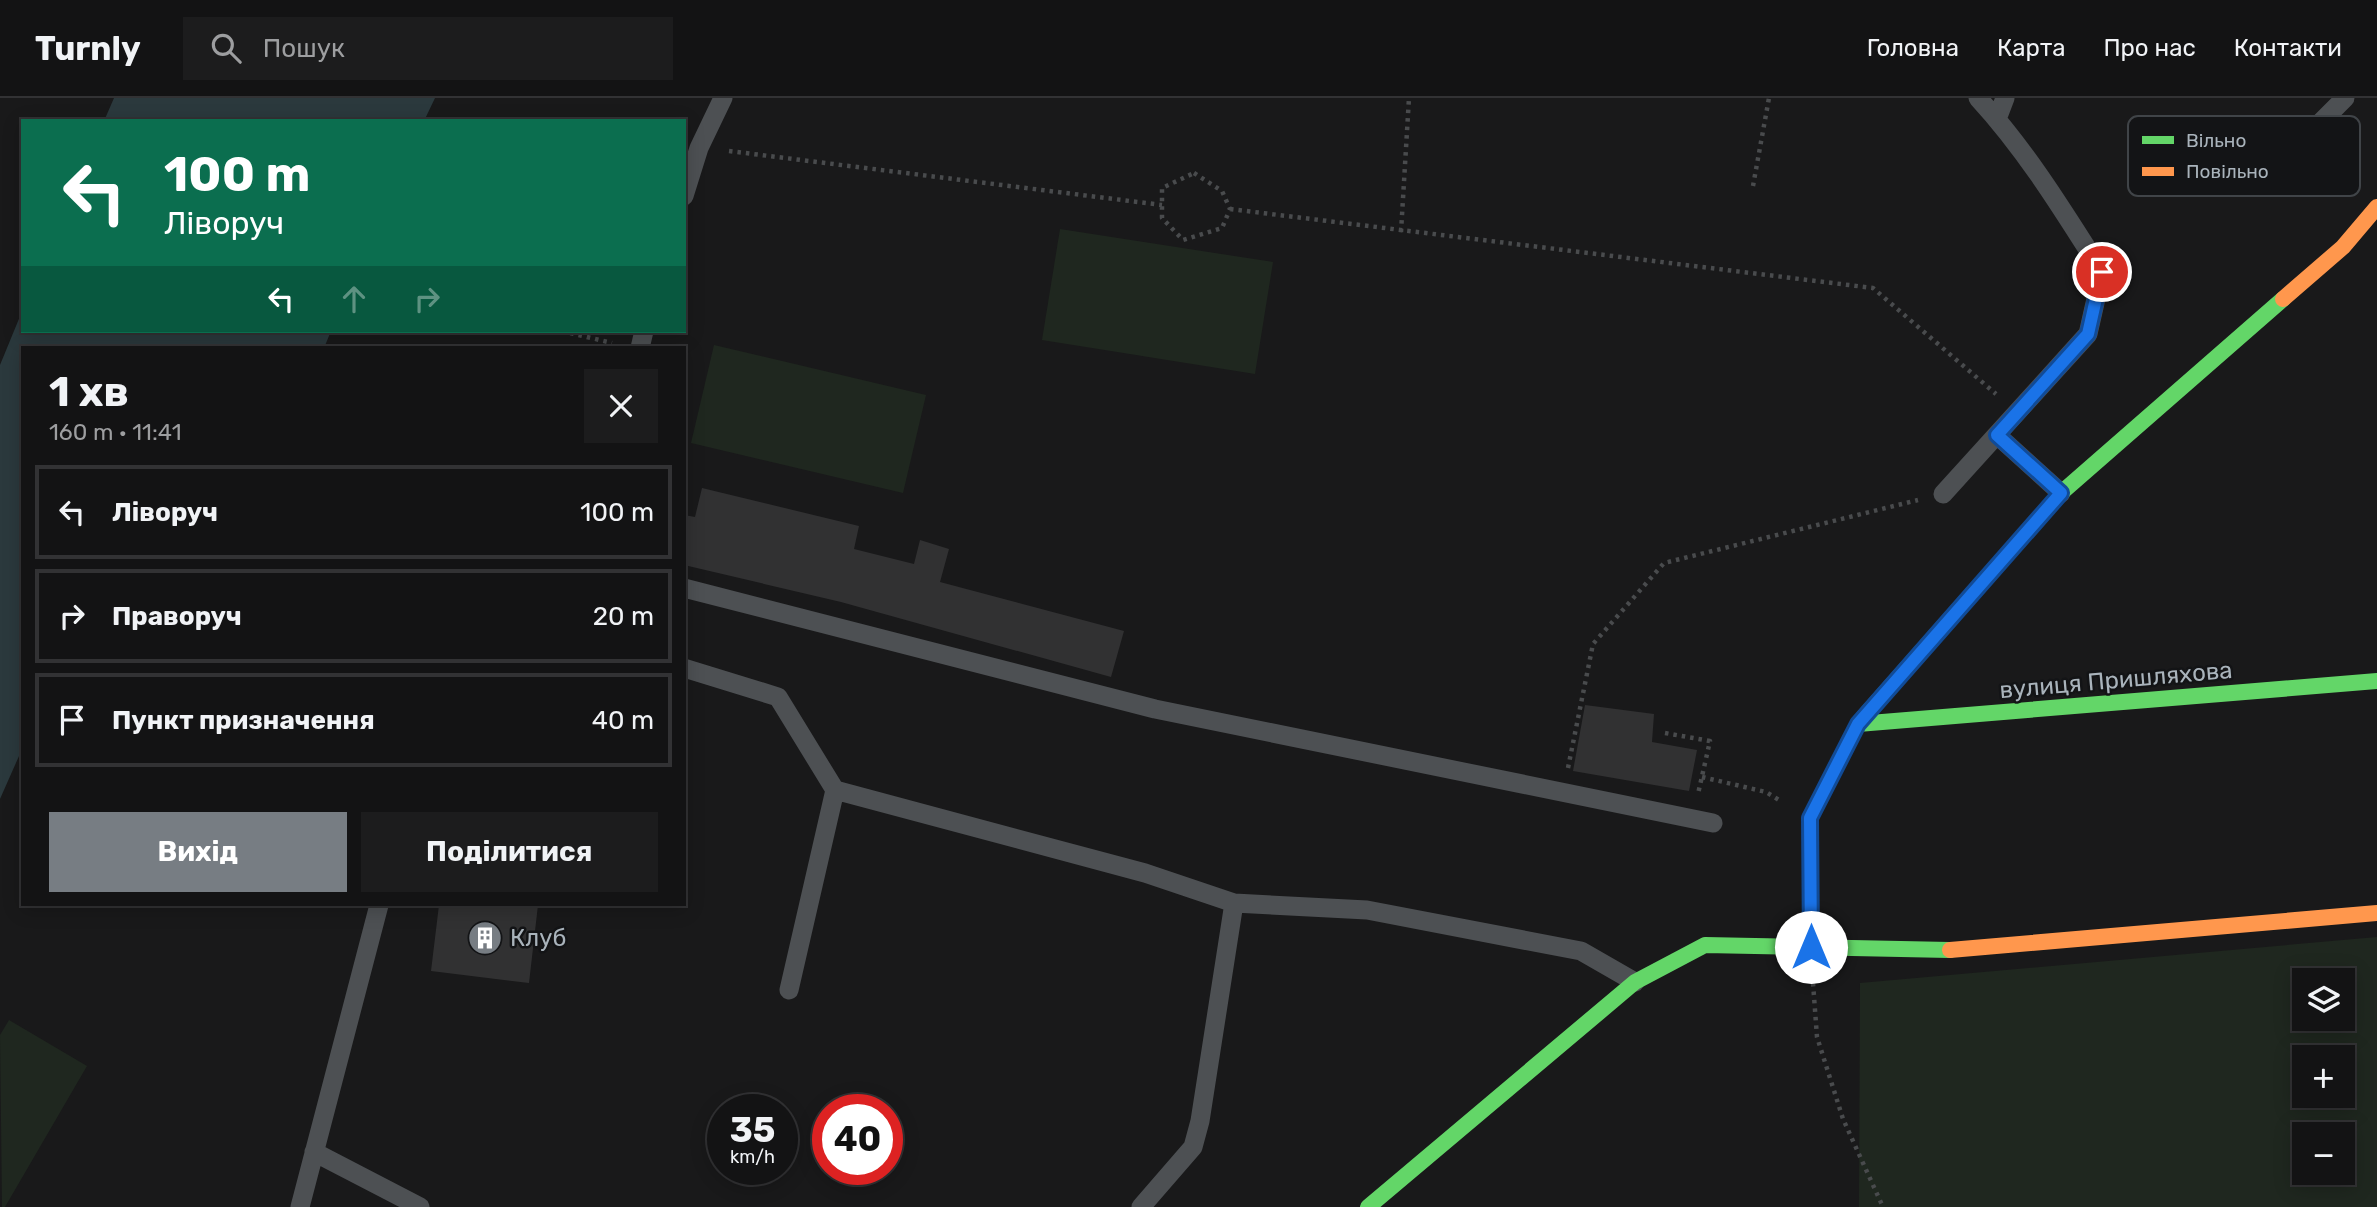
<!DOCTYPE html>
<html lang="uk">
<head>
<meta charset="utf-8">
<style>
  :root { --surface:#131314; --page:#1c1c1d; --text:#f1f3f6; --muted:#9d9ea0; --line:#323234; --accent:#777d83 }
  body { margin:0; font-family:Rubik,sans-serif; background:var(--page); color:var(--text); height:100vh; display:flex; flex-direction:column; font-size:26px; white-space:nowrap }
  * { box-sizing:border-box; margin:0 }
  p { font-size:23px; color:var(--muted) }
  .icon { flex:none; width:38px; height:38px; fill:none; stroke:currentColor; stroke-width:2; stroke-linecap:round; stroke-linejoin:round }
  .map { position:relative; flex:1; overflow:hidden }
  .drawer { position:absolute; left:21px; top:248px; width:665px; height:560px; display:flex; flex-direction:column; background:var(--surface); border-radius:0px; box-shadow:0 4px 18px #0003,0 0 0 2px var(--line) }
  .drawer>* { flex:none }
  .hud { position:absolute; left:21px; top:21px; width:665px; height:214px; border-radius:0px; box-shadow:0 4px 18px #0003,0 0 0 2px var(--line); background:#0b6e4f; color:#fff; overflow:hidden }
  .controls { position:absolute; left:2292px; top:870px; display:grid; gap:14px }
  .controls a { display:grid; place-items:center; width:63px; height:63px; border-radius:0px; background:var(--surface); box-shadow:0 4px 18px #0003,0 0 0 2px var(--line); font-size:35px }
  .speed { position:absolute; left:707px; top:996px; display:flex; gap:14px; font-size:35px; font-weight:700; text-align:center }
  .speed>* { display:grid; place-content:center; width:91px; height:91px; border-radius:50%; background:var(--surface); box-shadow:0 4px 18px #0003,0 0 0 2px var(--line); line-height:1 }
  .speed small { font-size:18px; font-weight:400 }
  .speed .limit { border:10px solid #d22; background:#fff; color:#111 }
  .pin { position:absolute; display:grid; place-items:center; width:60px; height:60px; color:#fff; margin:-30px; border:4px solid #fff; border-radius:50%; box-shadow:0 2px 7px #0007 }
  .me { position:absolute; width:77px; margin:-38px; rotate:0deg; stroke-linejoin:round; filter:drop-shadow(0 0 5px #0008) }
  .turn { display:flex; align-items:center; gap:24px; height:147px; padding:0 28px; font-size:32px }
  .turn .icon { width:91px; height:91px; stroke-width:2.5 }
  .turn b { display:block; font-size:49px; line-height:60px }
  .lanes { display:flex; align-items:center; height:66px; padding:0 28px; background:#0003; justify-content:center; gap:35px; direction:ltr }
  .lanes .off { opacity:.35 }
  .round { display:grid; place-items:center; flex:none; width:74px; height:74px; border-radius:0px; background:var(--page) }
  .summary { display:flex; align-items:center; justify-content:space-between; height:119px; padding:0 28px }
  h1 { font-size:42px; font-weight:700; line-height:52px }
  .action { display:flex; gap:14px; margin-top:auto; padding:14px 28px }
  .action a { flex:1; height:80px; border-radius:0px; background:var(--accent); color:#fff; font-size:28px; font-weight:700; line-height:80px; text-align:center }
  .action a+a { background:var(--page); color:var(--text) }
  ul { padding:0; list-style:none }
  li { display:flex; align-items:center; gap:21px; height:94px; margin:0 14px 10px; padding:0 14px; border:4px solid var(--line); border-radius:0px }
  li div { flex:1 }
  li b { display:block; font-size:26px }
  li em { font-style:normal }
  header { display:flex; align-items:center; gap:42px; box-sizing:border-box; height:98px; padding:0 35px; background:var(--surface); border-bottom:2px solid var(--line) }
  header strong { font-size:33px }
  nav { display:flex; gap:38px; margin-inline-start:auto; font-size:24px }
  .search { width:490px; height:63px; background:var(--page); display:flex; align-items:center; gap:18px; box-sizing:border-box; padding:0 24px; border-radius:0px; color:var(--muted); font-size:26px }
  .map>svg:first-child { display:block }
</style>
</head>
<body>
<header>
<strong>Turnly</strong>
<div class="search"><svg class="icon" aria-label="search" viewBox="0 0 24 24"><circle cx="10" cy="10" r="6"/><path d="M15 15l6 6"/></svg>Пошук</div>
<nav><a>Головна</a><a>Карта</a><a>Про нас</a><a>Контакти</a></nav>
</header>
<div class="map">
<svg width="2377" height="1109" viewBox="0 0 2377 1109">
  <rect width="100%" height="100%" fill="#19191a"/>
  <path fill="#1f271f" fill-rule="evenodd" d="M1060,131l213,33 -18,112 -213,-34z
    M714,247l212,50 -23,98 -212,-50z
    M2377,839v270h-518l1,-224zM2305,882h38v38h-38zM2305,959h38v39h-38zM2305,1036h38v38h-38z
    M9,922l78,46 -82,141h-3l-2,-172z"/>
  <path fill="#2b393d" d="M114,0h321l-11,23h-320z
    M23,211v22h308l-7,17h-301v399l-23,52v-434z"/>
  <path fill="#313132" d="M702,390l157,38 -5,23 60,15 6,-24 29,9 -9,33 184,49 -13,46 -270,-75 -157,-37 3,-23 -3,-1v-26l11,2z
    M1585,607l69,9 -2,28 45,8 -8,41 -116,-20z
    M439,807h99l-9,78 -98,-12z"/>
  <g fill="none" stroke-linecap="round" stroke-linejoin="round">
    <path stroke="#494b4d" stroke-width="4.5" stroke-dasharray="3.5 5" stroke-linecap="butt" d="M729,53l433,54
      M1194,75l28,18 8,18 -8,19 -39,12 -21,-22v-30z
      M1753,88l16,-88
      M1230,111l643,79 123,106
      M1401,134l8,-134
      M562,233l50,12
      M1665,635l45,8 -12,53
      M1568,670l25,-124 71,-81 254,-63
      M1702,679l64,15 13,8
      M1813,885l4,54 26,82 40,88"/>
    <path stroke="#4d5053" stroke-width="19" d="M1997,21l8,-21
      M2271,74l74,-74
      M684,98l15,-48 24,-50
      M640,250l4,-17
      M1997,337l64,58
      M1943,396l145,-160 14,-62c-38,-60 -76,-122 -124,-174
      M684,490l471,121 558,114
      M684,570l94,29 57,93 310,83 89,30 133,7 214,41 54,31
      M789,892l46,-200
      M314,1054l106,55
      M300,1109l79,-302
      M1141,1109l52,-60 7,-26 34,-218"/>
    <path stroke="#63d668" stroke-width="16" d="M1866,616l195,-221 222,-194
      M1858,626l519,-43
      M1368,1109l267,-225 70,-37 245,5"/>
    <path stroke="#ff974d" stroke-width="16" d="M2283,201l60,-52 34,-40
      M1811,849l-1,-129 48,-94 8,-10
      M1950,852l427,-37"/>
  </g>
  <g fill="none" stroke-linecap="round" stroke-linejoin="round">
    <g stroke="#114b97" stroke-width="18">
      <path id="route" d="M1811,849l-1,-129 48,-94 203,-231 -64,-58 91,-101 14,-62"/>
    </g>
    <use href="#route" stroke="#1a73e8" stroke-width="12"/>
  </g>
  <defs>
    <g id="building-disc" transform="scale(1.75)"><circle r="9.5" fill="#777d83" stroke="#131416"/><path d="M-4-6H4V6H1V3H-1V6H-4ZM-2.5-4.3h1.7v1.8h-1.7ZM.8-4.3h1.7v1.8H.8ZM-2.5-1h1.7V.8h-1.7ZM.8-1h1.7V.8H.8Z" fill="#fff"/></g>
  </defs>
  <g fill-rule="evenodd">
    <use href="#building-disc" x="485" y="840"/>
  </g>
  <g text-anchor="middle" stroke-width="5" stroke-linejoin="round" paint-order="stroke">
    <g font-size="24" fill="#a9b3bb" stroke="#131416">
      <text transform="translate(2116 582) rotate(-5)" y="8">вулиця Пришляхова</text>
    </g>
    <g font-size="24" fill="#a9b3bb" stroke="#131416" text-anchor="start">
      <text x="510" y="848">Клуб</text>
    </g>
  </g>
  <rect x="2128" y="18" width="232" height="80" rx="10" fill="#131416" stroke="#404448" stroke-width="2"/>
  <rect x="2142" y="38" width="32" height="8" fill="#63d668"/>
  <rect x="2142" y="69" width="32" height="9" fill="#ff974d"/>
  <g font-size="19" fill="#a9b3bb">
    <text x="2186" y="49">Вільно</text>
    <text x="2186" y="80">Повільно</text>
  </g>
</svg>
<div class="controls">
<a><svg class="icon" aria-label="layers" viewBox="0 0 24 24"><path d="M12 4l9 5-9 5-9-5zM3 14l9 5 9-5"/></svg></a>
<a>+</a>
<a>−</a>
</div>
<div class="speed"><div>35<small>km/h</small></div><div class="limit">40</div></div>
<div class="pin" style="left:2102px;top:174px;background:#d93025"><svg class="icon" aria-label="arrive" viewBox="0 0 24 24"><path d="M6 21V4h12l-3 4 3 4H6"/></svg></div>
<svg class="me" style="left:1811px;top:849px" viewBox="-20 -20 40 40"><circle r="19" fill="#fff"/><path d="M0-13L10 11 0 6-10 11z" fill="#1a73e8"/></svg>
<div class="hud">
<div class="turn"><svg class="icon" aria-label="left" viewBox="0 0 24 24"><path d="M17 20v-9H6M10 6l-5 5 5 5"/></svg><div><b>100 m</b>Ліворуч</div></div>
<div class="lanes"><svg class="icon" aria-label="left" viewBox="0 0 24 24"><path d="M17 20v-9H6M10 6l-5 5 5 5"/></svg><svg class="icon off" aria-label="ahead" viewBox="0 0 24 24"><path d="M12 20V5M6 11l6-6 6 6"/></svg><svg class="icon off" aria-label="right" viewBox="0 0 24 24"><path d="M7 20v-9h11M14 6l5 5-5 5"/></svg></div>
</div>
<section class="drawer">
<div class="summary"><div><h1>1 хв</h1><p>160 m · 11:41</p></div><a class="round"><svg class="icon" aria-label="close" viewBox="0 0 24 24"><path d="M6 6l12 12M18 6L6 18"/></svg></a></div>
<ul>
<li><svg class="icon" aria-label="left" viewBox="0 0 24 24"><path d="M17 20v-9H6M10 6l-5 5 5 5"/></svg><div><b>Ліворуч</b></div><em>100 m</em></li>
<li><svg class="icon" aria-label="right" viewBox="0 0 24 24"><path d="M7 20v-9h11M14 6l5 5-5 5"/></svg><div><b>Праворуч</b></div><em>20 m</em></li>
<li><svg class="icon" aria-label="arrive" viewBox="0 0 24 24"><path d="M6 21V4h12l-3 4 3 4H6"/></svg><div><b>Пункт призначення</b></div><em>40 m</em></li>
</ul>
<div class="action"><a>Вихід</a><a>Поділитися</a></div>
</section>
</div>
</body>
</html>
